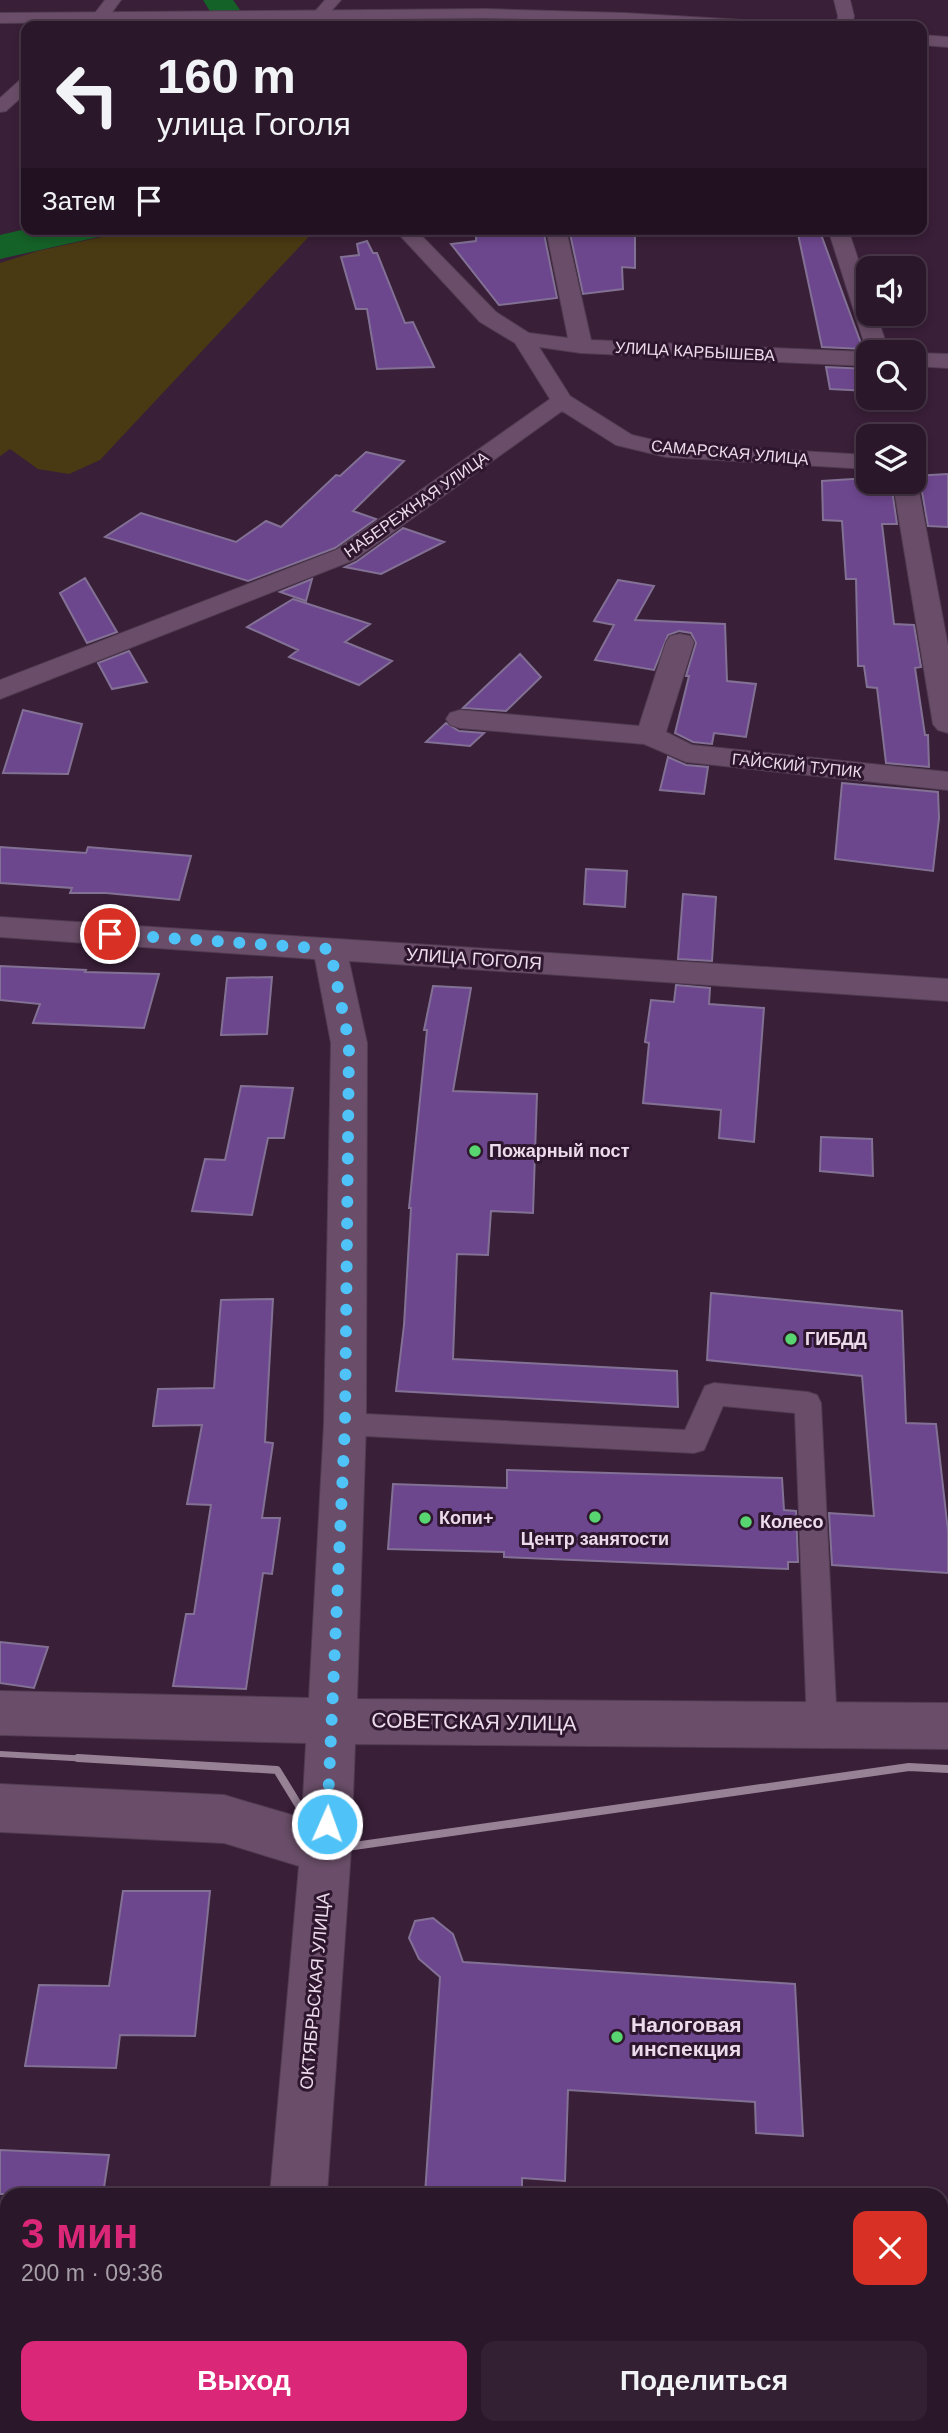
<!DOCTYPE html>
<html lang="ru">
<head>
<meta charset="utf-8">
<style>
  :root { --surface:#2b172a; --page:#332032; --text:#f1f3f6; --muted:#a69fa8; --line:#473647; --accent:#db2777 }
  body { margin:0; font-family:Arial,sans-serif; background:var(--page); color:var(--text); height:100vh; display:flex; flex-direction:column; font-size:26px; white-space:nowrap }
  * { box-sizing:border-box; margin:0 }
  p { font-size:23px; color:var(--muted) }
  .icon { flex:none; width:38px; height:38px; fill:none; stroke:currentColor; stroke-width:2; stroke-linecap:round; stroke-linejoin:round }
  .map { position:relative; flex:1; overflow:hidden }
  .details { position:absolute; left:0px; top:2188px; width:948px; height:247px; display:flex; flex-direction:column; background:var(--surface); border-radius:21px 21px 0 0; box-shadow:0 4px 10px #0003,0 0 0 2px var(--line) }
  .details>* { flex:none }
  .guide { position:absolute; left:21px; top:21px; width:906px; height:214px; border-radius:14px; box-shadow:0 4px 10px #0003,0 0 0 2px var(--line); background:#2b172a; color:var(--text); overflow:hidden }
  .controls { position:absolute; left:856px; top:256px; display:grid; gap:14px }
  .controls a { display:grid; place-items:center; width:70px; height:70px; border-radius:14px; background:var(--surface); box-shadow:0 4px 10px #0003,0 0 0 2px var(--line); font-size:35px }
  .pin { position:absolute; display:grid; place-items:center; width:60px; height:60px; color:#fff; margin:-30px; border:4px solid #fff; border-radius:50%; box-shadow:0 2px 7px #0007 }
  .me { position:absolute; width:77px; margin:-38px; rotate:2deg; stroke-linejoin:round; filter:drop-shadow(0 0 5px #0008) }
  .turn { display:flex; align-items:center; gap:24px; height:147px; padding:0 21px; font-size:32px }
  .turn .icon { width:91px; height:91px; stroke-width:2.5 }
  .turn b { display:block; font-size:49px; line-height:60px }
  .then { display:flex; align-items:center; height:66px; padding:0 21px; background:#0003; gap:14px; font-size:26px }
  .round { display:grid; place-items:center; flex:none; width:74px; height:74px; border-radius:14px; background:var(--page) }
  .headline { display:flex; align-items:center; justify-content:space-between; height:119px; padding:0 21px }
  h1 { font-size:42px; font-weight:700; line-height:52px; color:var(--accent) }
  .cta { display:flex; gap:14px; margin-top:auto; padding:14px 21px }
  .cta a { flex:1; height:80px; border-radius:14px; background:var(--accent); color:#fff; font-size:28px; font-weight:700; line-height:80px; text-align:center }
  .cta a+a { background:var(--page); color:var(--text) }
  .map>svg:first-child { display:block }
</style>
</head>
<body>
<div class="map">
<svg width="948" height="2433" viewBox="0 0 948 2433">
  <rect width="100%" height="100%" fill="#391f38"/>
  <path fill="#4a3a13" d="M138,229h178l-216,231 -31,14 -31,-5 -28,-20 -10,7v-193l38,-12z"/>
  <g fill="none" stroke-linecap="round" stroke-linejoin="round">
    <path fill="#156228" fill-rule="evenodd" d="M203,0h30l18,26h-32z
      M26,229h78l-6,8 -98,22v-24z"/>
  </g>
  <path fill="#6d478e" stroke="#827194" stroke-width="2" d="M476,229h67l14,69 -58,7 -48,-61 25,-3z
    M569,229h66v39l-13,-1 1,22 -40,5z
    M797,229h22l44,120 -41,-2z
    M367,241l6,12h4l28,70 8,-1 21,45 -57,2 -10,-60h-11l-15,-52 18,-2 -2,-11z
    M826,367l42,2v22l-38,-2z
    M366,452l38,9 -51,50 23,8 -41,29 -87,33 -143,-44 36,-24 95,29 30,-21 15,6 55,-52 4,1z
    M948,474v53l-20,-1 -7,-40 -7,-10z
    M868,478v3h15l9,9 5,34h-15l12,100 20,1 7,42 -6,1 10,67h3l1,32 -43,-4 -9,-75 -10,-1 -3,-21h-6l-2,-87h-10l-4,-58 -19,-1 -1,-39z
    M403,528l41,14 -63,32 -36,-7 11,-5z
    M85,578l32,54 -30,11 -27,-50z
    M312,579l-6,22 -26,-9z
    M618,580l36,6 -19,34 90,4 2,57 29,3 -10,53 -32,-4 -2,11 -19,-2 -18,-9 14,-57h-3l10,-33 -5,-10 -12,-2 -11,4 -14,35 -59,-10 19,-35 -20,-4z
    M293,599l77,25 -25,18 47,19 -33,24 -70,-28 9,-7 -51,-23z
    M129,651l18,31 -35,7 -14,-26z
    M520,654l21,23 -35,34 -43,-3z
    M23,710l59,14 -14,50 -65,-1z
    M446,723l13,8 25,2 -14,13 -44,-4z
    M668,757l18,8 22,2 -4,27 -44,-4z
    M842,783l96,9 1,26 -6,53 -98,-12z
    M0,847l86,6 2,-6 103,9 -12,44 -73,-7h-36l2,-5 -72,-5z
    M586,869l41,2 -2,36 -41,-3z
    M683,894l33,3 -4,64 -34,-2z
    M0,966l86,4 -1,2 74,2 -15,54 -111,-5 7,-19 -40,-4z
    M272,977l-5,57 -46,1 6,-57z
    M676,985l34,3 -1,16 55,4 -10,134 -35,-4 2,-28 -78,-7 6,-60 -4,-1 6,-42 23,2z
    M433,986l38,2 -18,103 84,3 -4,119 -42,-2 -3,44 -31,-1 -4,105 224,12 1,36 -282,-16 8,-66 7,-117h-2l18,-178h-3z
    M241,1086l52,2 -9,50h-16l-16,77 -60,-4 13,-52 20,1z
    M821,1137l51,2 1,37 -53,-5z
    M711,1293l191,18 4,112 30,1 12,107v42l-116,-8 -3,-52 45,3 -12,-140 -155,-16z
    M273,1299l-8,143 8,1 -11,75h18l-8,56 -9,-1 -17,116 -73,-3 13,-72h8l17,-109 -24,-1 15,-79 -49,1 5,-37 56,-1 7,-88z
    M507,1470l275,8 2,32 12,1 2,51h-10v7l-284,-12v-5l-116,-3 5,-65 114,4z
    M0,1642l48,5 -14,41 -34,-5z
    M123,1891h87l-15,145 -75,-1 -4,33 -91,-2 14,-81 70,1z
    M433,1918l20,16 10,28 332,22 8,152 -47,-3 -1,-31 -187,-12 -3,91 -43,-3v16h-97l15,-217 -21,-18 -10,-21 6,-17z
    M0,2150l109,5 -6,39h-103z"/>
  <g fill="none" stroke-linecap="round" stroke-linejoin="round">
    <g stroke="#503b50" stroke-width="2">
      <path id="service" d="M714,1383l94,9 9,3 4,8 16,322 -4,10 -11,4 -11,-4 -4,-10 -12,-312 -72,-7 -19,44 -10,3 -349,-18 -10,-3 -4,-8 4,-8 10,-3 340,17 20,-44z"/>
    </g>
    <g stroke="#503b50" stroke-width="2">
      <path id="minor" d="M105,0h16l-19,26h-17z
        M325,0h16l-16,18h-10l-3,-3z
        M834,0h16l4,16 -2,10h-16l2,-10z
        M26,79v14l-20,18 -6,1v-14l20,-18z
        M394,229h21l81,83 33,21 39,5 -22,-109h20l25,111 276,12 -39,-123h20l20,60v24h8l13,39h-21v14l-287,-13 -42,-6 31,49 62,39 34,8 202,12v14l-202,-12 -50,-12 -54,-34 -208,149 -354,139v-19l336,-130 214,-151 -35,-56 -35,-21z
        M914,353l34,1v14l-34,-2z
        M914,480l4,6 30,160v87l-10,-3 -5,-6 -39,-235 -8,-8z
        M680,634l10,2 4,6 -28,90 26,13 256,27v18l-262,-28 -42,-18 -184,-16 -10,-3 -4,-6 4,-6 10,-3 179,16 27,-84 4,-6z
        M0,917l948,62v22l-599,-40 18,82 -1,381 -9,275 591,4v46l-593,-5 -4,106 -24,344h-57l29,-328 -75,-23 -224,-11v-48l224,11 78,23 4,-75 -306,-8v-44l309,7 15,-274 7,-381 -16,-84 -315,-22z
        M249,2427h62v6h-62z"/>
    </g>
    <g stroke="#503b50" stroke-width="2">
      <path id="tertiary" d="M486,9l138,4 136,8 8,5 -282,-8 -486,5v-10z
        M922,35l26,2v10l-26,-2z"/>
    </g>
    <use href="#service" fill="#6a4e69" fill-rule="evenodd"/>
    <use href="#minor" fill="#6a4e69" fill-rule="evenodd"/>
    <use href="#tertiary" fill="#6a4e69" fill-rule="evenodd"/>
    <path stroke="#968195" stroke-width="6" d="M0,1754l108,6"/>
    <path stroke="#968195" stroke-width="8" d="M78,1758l199,12 49,80 583,-83 39,2"/>
  </g>
  <g fill="none" stroke-linecap="round" stroke-linejoin="round">
    <path stroke="#4fc3f7" stroke-width="12" stroke-dasharray="0 21.6" d="M110,934l220,15 19,94 -4,381 -18,400"/>
  </g>
  <g fill="#58d570" stroke="#2e162e" stroke-width="2.5">
    <circle cx="475" cy="1151" r="7"/>
    <circle cx="791" cy="1339" r="7"/>
    <circle cx="595" cy="1517" r="7"/>
    <circle cx="425" cy="1518" r="7"/>
    <circle cx="746" cy="1522" r="7"/>
    <circle cx="617" cy="2037" r="7"/>
  </g>
  <g text-anchor="middle" stroke-width="6" stroke-linejoin="round" paint-order="stroke">
    <g font-size="16" fill="#ecdbeb" stroke="#2e162e">
      <text transform="translate(695 351) rotate(3)" y="6">УЛИЦА КАРБЫШЕВА</text>
      <text transform="translate(730 452) rotate(5)" y="6">САМАРСКАЯ УЛИЦА</text>
      <text transform="translate(416 504) rotate(-35)" y="6">НАБЕРЕЖНАЯ УЛИЦА</text>
      <text transform="translate(797 765) rotate(6)" y="6">ГАЙСКИЙ ТУПИК</text>
    </g>
    <g font-size="18" fill="#ecdbeb" stroke="#2e162e">
      <text transform="translate(474 959) rotate(4)" y="6">УЛИЦА ГОГОЛЯ</text>
      <text transform="translate(315 1991) rotate(-85)" y="6">ОКТЯБРЬСКАЯ УЛИЦА</text>
    </g>
    <g font-size="18" font-weight="bold" fill="#ecdbeb" stroke="#2e162e" text-anchor="start">
      <text x="489" y="1157">Пожарный пост</text>
      <text x="805" y="1345">ГИБДД</text>
      <text x="439" y="1524">Копи+</text>
      <text x="760" y="1528">Колесо</text>
      <text x="595" y="1545" text-anchor="middle">Центр занятости</text>
    </g>
    <g font-size="21" fill="#ecdbeb" stroke="#2e162e">
      <text transform="translate(474 1722) rotate(1)" y="7">СОВЕТСКАЯ УЛИЦА</text>
    </g>
    <g font-size="21" font-weight="bold" fill="#ecdbeb" stroke="#2e162e" text-anchor="start">
      <text x="631" y="2032">Налоговая<tspan x="631" dy="24">инспекция</tspan></text>
    </g>
  </g>
</svg>
<div class="controls">
<a><svg class="icon" aria-label="sound" viewBox="0 0 24 24"><path d="M4 9h4l5-4v14l-5-4H4zM17 9q2 3 0 6"/></svg></a>
<a><svg class="icon" aria-label="search" viewBox="0 0 24 24"><circle cx="10" cy="10" r="6"/><path d="M15 15l6 6"/></svg></a>
<a><svg class="icon" aria-label="layers" viewBox="0 0 24 24"><path d="M12 4l9 5-9 5-9-5zM3 14l9 5 9-5"/></svg></a>
</div>
<div class="pin" style="left:110px;top:934px;background:#d93025"><svg class="icon" aria-label="arrive" viewBox="0 0 24 24"><path d="M6 21V4h12l-3 4 3 4H6"/></svg></div>
<svg class="me" style="left:327px;top:1824px" viewBox="-20 -20 40 40"><circle r="17" fill="#4fc3f7" stroke="#fff" stroke-width="3"/><path d="M0-11L8 9 0 5-8 9z" fill="#fff"/></svg>
<div class="guide">
<div class="turn"><svg class="icon" aria-label="left" viewBox="0 0 24 24"><path d="M17 20v-9H6M10 6l-5 5 5 5"/></svg><div><b>160 m</b>улица Гоголя</div></div>
<div class="then">Затем<svg class="icon" aria-label="arrive" viewBox="0 0 24 24"><path d="M6 21V4h12l-3 4 3 4H6"/></svg></div>
</div>
<section class="details">
<div class="headline"><div><h1>3 мин</h1><p>200 m · 09:36</p></div><a class="round" style="background:#d93025;color:#fff"><svg class="icon" aria-label="close" viewBox="0 0 24 24"><path d="M6 6l12 12M18 6L6 18"/></svg></a></div>
<div class="cta"><a>Выход</a><a>Поделиться</a></div>
</section>
</div>
</body>
</html>
